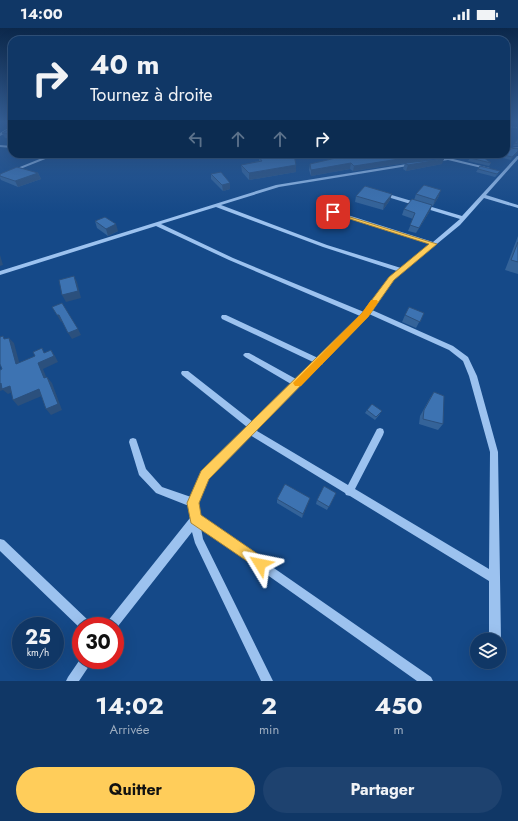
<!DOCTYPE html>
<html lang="fr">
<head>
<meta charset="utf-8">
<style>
  :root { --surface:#103766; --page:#1e426f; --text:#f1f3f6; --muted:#9cacbf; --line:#30517a; --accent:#ffcd5a }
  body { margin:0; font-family:Jost,sans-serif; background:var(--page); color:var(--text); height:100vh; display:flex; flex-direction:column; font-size:15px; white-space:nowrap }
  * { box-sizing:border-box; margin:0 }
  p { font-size:13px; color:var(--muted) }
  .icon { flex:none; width:22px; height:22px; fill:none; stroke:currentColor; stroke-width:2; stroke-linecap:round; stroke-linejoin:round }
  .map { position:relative; height:653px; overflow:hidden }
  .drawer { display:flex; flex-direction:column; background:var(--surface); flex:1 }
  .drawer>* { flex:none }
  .banner { position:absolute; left:8px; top:8px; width:502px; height:122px; border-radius:12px; box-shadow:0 4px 16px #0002,0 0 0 1px var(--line); background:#103766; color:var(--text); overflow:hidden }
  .controls { position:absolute; left:470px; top:605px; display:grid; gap:8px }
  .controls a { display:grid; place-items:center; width:36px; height:36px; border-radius:50%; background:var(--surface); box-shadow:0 4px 16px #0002,0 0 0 1px var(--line); font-size:20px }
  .speed { position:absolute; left:12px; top:589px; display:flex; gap:8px; font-size:20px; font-weight:700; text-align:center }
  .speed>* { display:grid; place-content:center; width:52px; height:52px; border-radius:50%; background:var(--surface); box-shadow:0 4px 16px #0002,0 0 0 1px var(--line); line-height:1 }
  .speed small { font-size:10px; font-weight:400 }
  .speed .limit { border:6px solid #d22; background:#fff; color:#111 }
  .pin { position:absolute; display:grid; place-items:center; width:34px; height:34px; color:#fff; margin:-17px; border-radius:8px; box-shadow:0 2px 6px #0006 }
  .me { position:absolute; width:44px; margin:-22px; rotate:305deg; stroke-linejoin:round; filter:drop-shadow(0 0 3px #0008) }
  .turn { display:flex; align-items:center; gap:14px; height:84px; padding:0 16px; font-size:18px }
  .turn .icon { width:52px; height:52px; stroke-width:2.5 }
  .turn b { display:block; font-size:28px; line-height:34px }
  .lanes { display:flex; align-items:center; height:38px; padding:0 16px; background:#0003; justify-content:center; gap:20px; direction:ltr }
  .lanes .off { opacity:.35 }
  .eta { display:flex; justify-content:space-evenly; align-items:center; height:68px; text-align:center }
  .eta b { font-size:24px; font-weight:700; line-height:28px }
  .button { display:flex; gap:8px; margin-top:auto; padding:8px 16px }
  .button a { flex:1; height:46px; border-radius:24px; background:var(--accent); color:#111; font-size:16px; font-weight:700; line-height:46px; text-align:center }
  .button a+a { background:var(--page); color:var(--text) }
  .status { display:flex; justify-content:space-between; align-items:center; height:28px; padding:0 20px; background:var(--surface); direction:ltr }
  .status svg { height:11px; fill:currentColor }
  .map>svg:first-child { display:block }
</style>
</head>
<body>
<div class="status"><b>14:00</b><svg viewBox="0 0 49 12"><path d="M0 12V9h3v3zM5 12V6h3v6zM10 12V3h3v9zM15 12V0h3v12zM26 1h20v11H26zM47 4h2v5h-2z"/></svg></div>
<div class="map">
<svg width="518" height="653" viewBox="0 0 518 653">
  <rect width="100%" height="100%" fill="#154988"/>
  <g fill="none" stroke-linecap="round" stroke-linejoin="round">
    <path stroke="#9cc2ef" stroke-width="1" stroke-dasharray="1 1.5" stroke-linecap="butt" d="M506,98l12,2"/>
    <path fill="#9cc2ef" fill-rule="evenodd" d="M12,98v3l-12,7v-3z
      M0,117l12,1v2l-12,-1z
      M518,119v2l-12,2v-2z
      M52,126h6l-58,23v-2z
      M472,126h9l-28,5 37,9v2l-42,-10 -13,2 -2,-1z
      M517,128h1v3l-32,36 32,10v3l-34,-10 -24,27 -67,55 -21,30 81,36 15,11 9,19 21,76 3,188 -2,4v-4h-10v-59l-139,-85 -4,-1 -1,-2 -95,-58 -42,43 -10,25 1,13 232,161 2,4h-16l-216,-153 2,11 70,142h-12l-66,-138 -3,-11 -77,98v-4h-10l2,-4 83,-104 -1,-12 -33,-13 -17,-18 -10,-33 1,-3 3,-1 3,1 10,30 16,18 29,10 11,-25 45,-45 -65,-52 -1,-2 1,-2h6l65,51 38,-38 -46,-27 -2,-2 2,-2h4l47,26 17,-17 -91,-43 -1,-2 1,-2h4l92,43 42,-42 -131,-56 -73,-34 -156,49v-4l276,-86 137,-22h1v2l-135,22 -58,18 106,40 74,23 29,-24 -99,-31v-2h4l98,31 27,-23 -79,-24v-2h4l77,23zM216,179l107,40 74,24 -8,7 -25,34 -131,-54 -72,-34zM369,286l80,36 14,11 6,15 21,76 -1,117 -134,-80 28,-54 1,-3 -1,-3 -3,-1 -3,1 -29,56 -91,-54 1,-3 40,-41 3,-1v-3l19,-18 3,-1v-3z
      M0,511l4,1 86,82 2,4h-11v3l-81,-78z
      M81,630v2h12l-14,21h-13l2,-4z"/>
  </g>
  <path fill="#346399" d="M512,93h6v2l-6,-1z
    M12,99v11h-7l-3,-5z
    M518,111v7h-5l1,-2z
    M518,120l-7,12 -8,-2 1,-3z
    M76,126h22l-9,4z
    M325,126h109l-1,5 -80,12 -3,-2 -39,7 -2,-6 1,-6 21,-4z
    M472,127l19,8 -2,3 -21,-5z
    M259,129l37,8v7l-47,8 -7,-8 -1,-7 18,-4z
    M405,135l37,1 -36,7 -3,-2z
    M478,141l22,2 -2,3 -3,3 -19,-5z
    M38,145l3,6 -23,8 -17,-7 -1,-2v-4z
    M211,146l19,9v6l-7,2 -12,-12z
    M416,166l23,2 -6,10h-1l-2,5 -14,22 -8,-2 5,-12 -11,-4 2,-6 10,-9z
    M356,168l34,4 -7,10 -28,-8z
    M95,193l23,10 -10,5 -11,-8z
    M518,208v38l-13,-4z
    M424,285l-8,15 -14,-6 3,-7z
    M434,364l9,32 -5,6 -19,-6 1,-8 10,-18z
    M367,382l13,4 -5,6 -10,-7z
    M336,465l-9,17 -11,-6 1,-4z
    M310,470l-8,20 -25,-15v-4z"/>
  <path fill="#2b507d" d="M518,123v1l-7,8 1,-3z
    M88,126h10l-9,4z
    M431,126h3l-1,5 -80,12 1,-5z
    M444,131l-2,5 -36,7 2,-6z
    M351,135l-1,6 -39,7v-6z
    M296,137v7l-47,8v-7z
    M38,145l3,6 -23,8 -3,-6z
    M230,155v6l-7,2 -1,-6z
    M441,162l-2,6 -6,10 2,-6z
    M392,166l-2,6 -7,10 1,-6z
    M432,177l-2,6 -14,22 3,-5z
    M116,196l2,7 -10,5 -2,-7z
    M0,227l3,10 -3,1z
    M74,248l3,6 4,16 -15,4 -4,-7z
    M57,287h2l4,6 -2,1z
    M78,301l3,6 -9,4 -4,-6z
    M9,310l5,5 7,26 -5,-5z
    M51,322l4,6 3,6 -15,7 6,15 -5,-6 -6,-15z
    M47,349l5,6 10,27 -11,5 -5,-6z
    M1,355l9,3 5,5 -7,3 -5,-4 -3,1v-7z
    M39,361l5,6 -26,11 -5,-6z
    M310,470l-1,4 -7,16 1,-4z"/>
  <path fill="#3d73b2" stroke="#2b507d" d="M12,99v7l-10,-1z
    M518,111v4l-4,1z
    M518,120v3l-6,6 -8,-2 2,-1 3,-5z
    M276,126l18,1 2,10 -47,8 -8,-8 21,-4 -3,-4z
    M331,126h100l-77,12 -3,-3 -40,7 -1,-6 26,-6z
    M475,126h4l12,9 -21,-5 2,-3z
    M444,131l-36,6 -3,-2z
    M480,138l20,5 -3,3 -19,-5z
    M17,139l21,6 -23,8 -15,-5v-2z
    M221,144l9,11 -8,2 -11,-11z
    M424,157l17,5 -6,10 -19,-6z
    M365,158l27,8 -8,10 -28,-8z
    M412,171l20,6 -13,23 -9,-3 5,-12 -11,-4z
    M105,189l11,7 -10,5 -11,-8z
    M518,214v20l-7,-2z
    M74,248l4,15 -16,4 -3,-15z
    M62,275l16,26 -10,4 -9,-18h-2l-5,-8z
    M409,279l15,6 -4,9 -15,-7z
    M3,308l1,3 5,-1 7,26 19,-8 -2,-4 9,-4 2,5 7,-3 3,6 -16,7 6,15 3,-1 11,27 -12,5 -7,-20 -26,11 -3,-14 -8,3 -1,-6 -1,1v-14l2,-1 -2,-5v-27z
    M434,364l10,4 -1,28 -20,-5 1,-9z
    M372,376l10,7 -6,6 -9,-7z
    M285,456l25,14 -7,16 -26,-15z
    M324,458l12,7 -7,14 -12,-7z"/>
  <linearGradient id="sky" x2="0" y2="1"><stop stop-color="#0c284b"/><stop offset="0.51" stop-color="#355f96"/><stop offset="1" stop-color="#355f96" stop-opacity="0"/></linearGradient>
  <rect width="518" height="184" fill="url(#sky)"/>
  <path fill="#ffcd5a" stroke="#a6853a" d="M331,183l106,33 -43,36 -26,37 -159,162 -10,24 2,12 64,44 2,5 -2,4 -5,2 -69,-47 -4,-20 14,-32 161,-158 27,-36 40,-33 -98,-31z"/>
  <path fill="#f59e0b" d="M371,272h6l1,2 -10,15 -67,69h-6l-2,-3 2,-2 67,-68z"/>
</svg>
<div class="controls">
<a><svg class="icon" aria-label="layers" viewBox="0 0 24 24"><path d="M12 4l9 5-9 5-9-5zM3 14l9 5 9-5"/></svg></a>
</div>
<div class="speed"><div>25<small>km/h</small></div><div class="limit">30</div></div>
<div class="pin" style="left:333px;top:184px;background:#d93025"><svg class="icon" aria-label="arrive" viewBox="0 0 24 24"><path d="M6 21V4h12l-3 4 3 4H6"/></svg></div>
<svg class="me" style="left:260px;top:536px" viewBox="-20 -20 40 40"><path d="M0-17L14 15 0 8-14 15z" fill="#ffcd5a" stroke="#fff" stroke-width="4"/></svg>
<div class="banner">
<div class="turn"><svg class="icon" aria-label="right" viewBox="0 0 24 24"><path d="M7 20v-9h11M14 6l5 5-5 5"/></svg><div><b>40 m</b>Tournez à droite</div></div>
<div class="lanes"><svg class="icon off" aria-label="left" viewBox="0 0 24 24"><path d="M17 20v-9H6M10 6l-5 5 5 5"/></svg><svg class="icon off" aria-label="ahead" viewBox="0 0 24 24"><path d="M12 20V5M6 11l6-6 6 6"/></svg><svg class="icon off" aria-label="ahead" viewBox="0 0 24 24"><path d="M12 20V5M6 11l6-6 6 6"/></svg><svg class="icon" aria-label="right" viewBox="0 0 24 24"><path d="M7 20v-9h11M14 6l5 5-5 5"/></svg></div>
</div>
</div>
<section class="drawer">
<div class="eta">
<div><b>14:02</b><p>Arrivée</p></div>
<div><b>2</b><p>min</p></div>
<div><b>450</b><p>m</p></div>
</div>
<div class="button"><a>Quitter</a><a>Partager</a></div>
</section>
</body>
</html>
